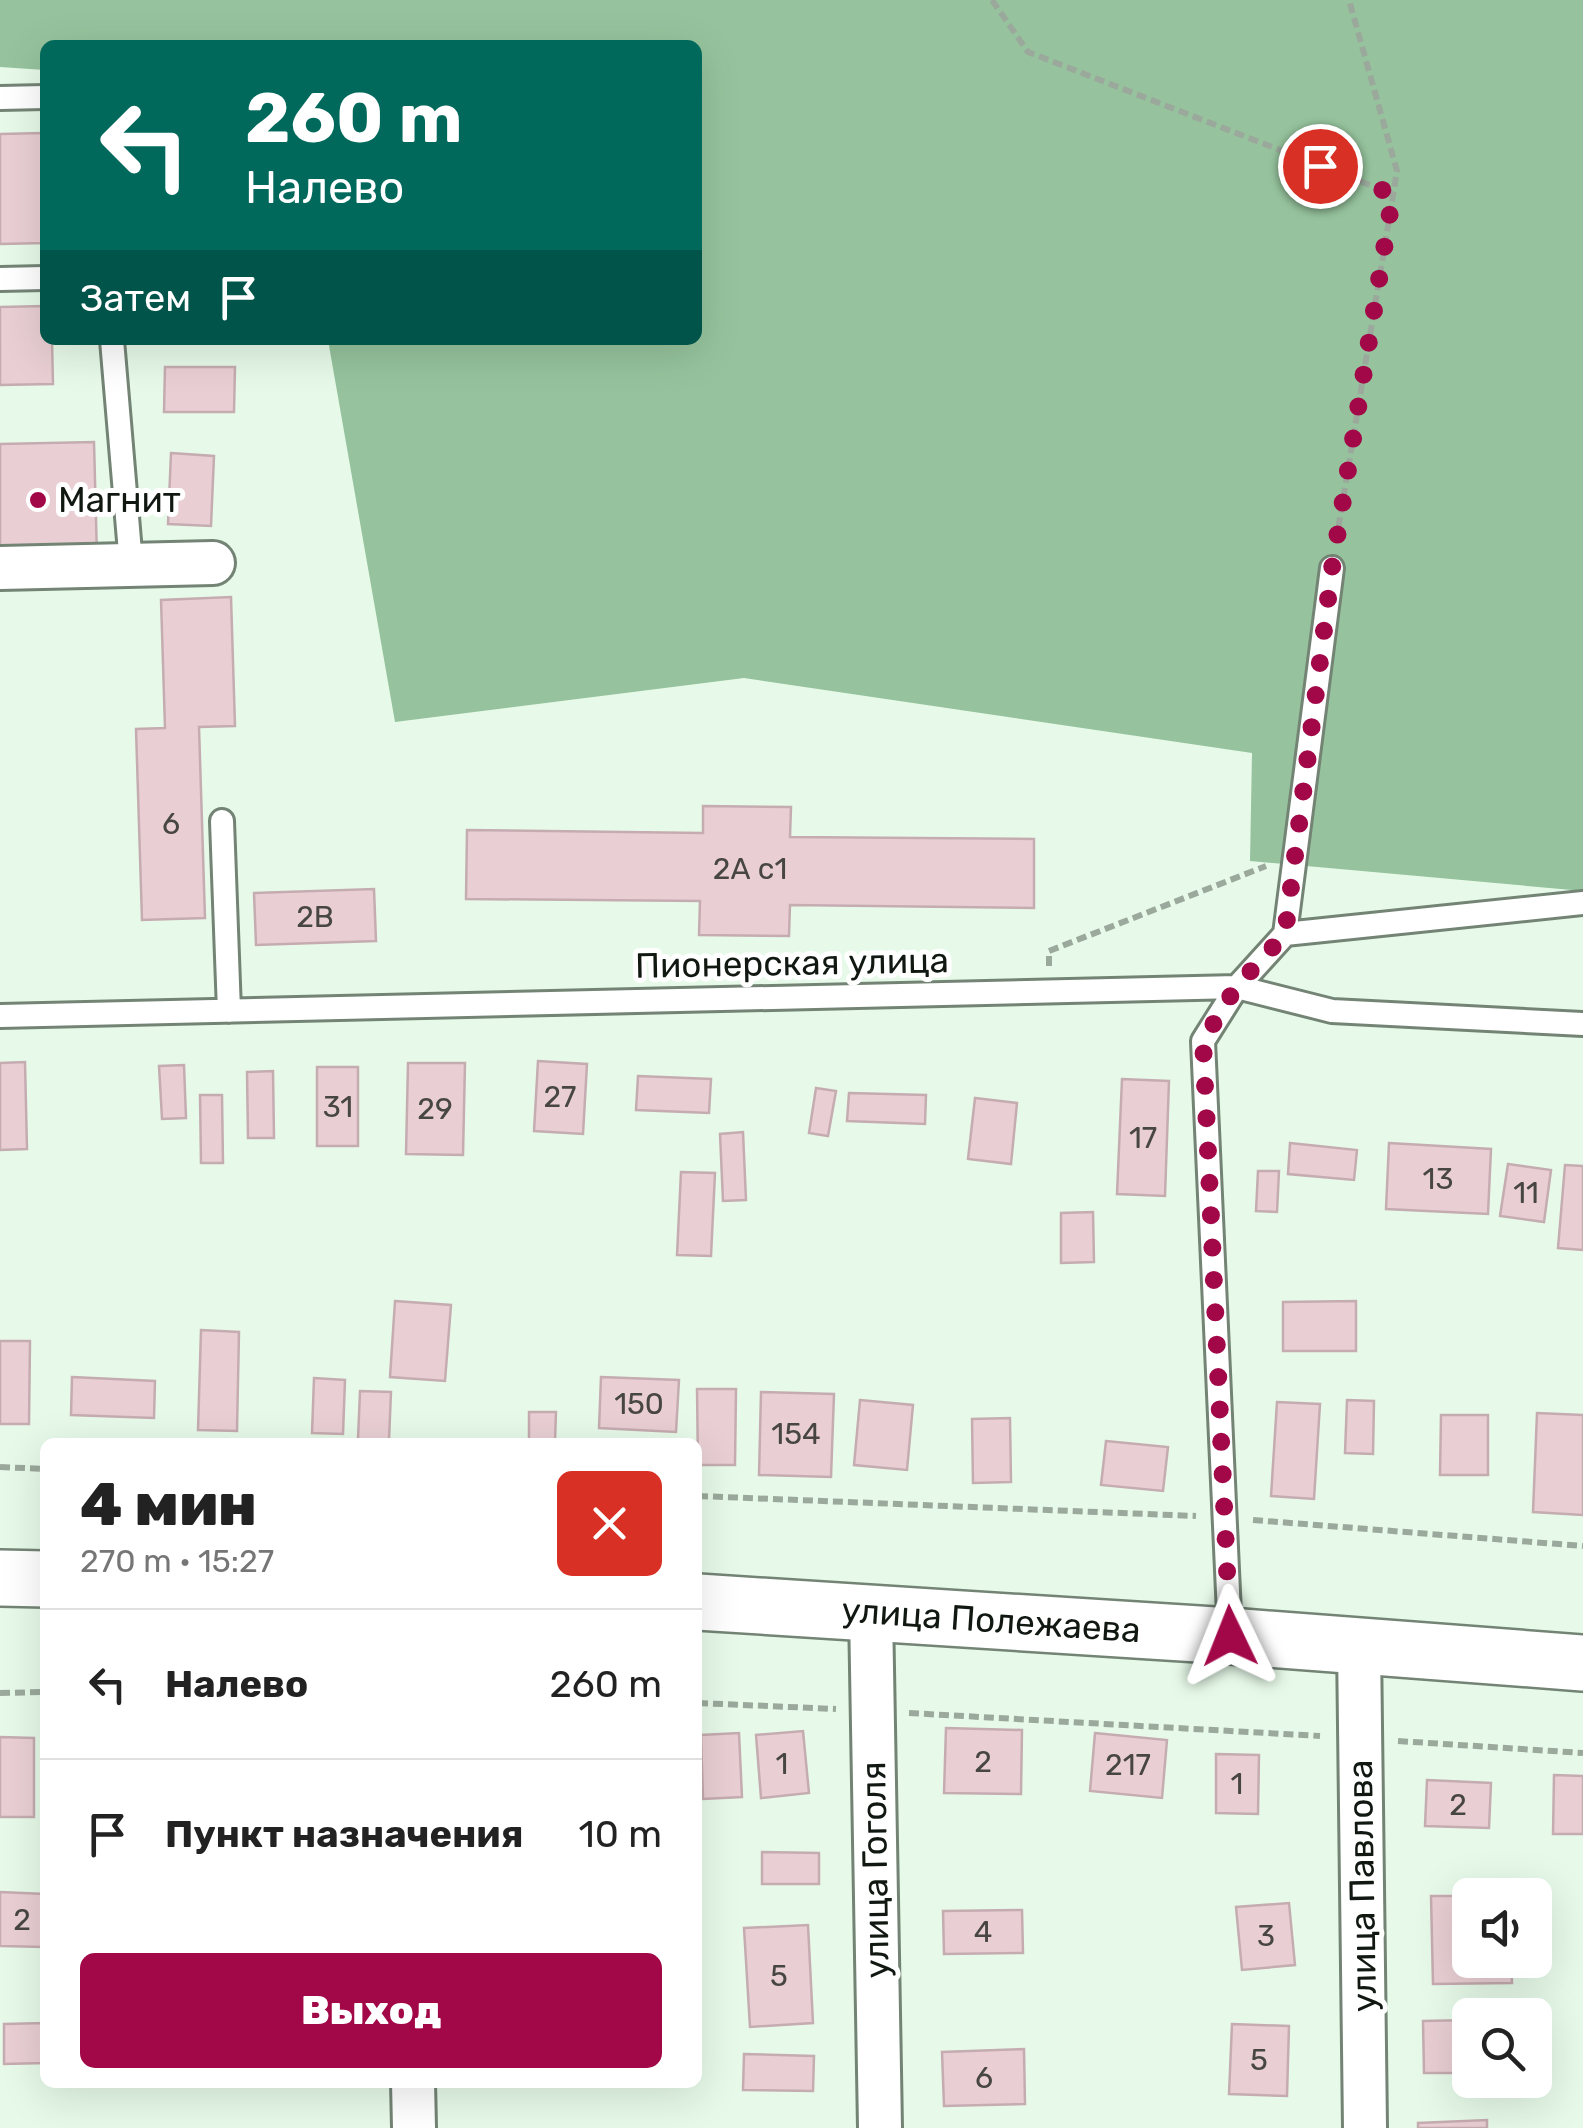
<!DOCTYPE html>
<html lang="ru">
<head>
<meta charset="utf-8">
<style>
  :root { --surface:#fff; --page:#f2f2f2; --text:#222; --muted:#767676; --line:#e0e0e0; --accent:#a20848 }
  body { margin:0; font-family:Rubik,sans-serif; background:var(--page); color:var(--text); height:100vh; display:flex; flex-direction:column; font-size:38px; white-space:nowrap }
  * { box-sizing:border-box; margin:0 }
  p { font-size:32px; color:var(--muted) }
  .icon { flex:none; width:55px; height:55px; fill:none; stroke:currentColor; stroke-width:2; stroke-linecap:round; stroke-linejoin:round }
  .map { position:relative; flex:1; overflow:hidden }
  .sheet { position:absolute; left:40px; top:1438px; width:662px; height:650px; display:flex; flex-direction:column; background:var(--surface); border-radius:15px; box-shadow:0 10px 40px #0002 }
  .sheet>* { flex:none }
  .hud { position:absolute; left:40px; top:40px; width:662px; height:305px; border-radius:15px; box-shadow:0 10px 40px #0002; background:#00695c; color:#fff; overflow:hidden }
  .fabs { position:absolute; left:1452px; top:1878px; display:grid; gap:20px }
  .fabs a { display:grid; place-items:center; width:100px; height:100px; border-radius:15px; background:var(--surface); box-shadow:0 10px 40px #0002; font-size:50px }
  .pin { position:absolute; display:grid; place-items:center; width:85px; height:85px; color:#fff; margin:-42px; border:5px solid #fff; border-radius:50%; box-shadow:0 2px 10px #0007 }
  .me { position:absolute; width:110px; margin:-55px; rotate:358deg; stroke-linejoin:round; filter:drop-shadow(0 0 8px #0008) }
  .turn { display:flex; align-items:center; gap:35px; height:210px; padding:0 40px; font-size:45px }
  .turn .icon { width:130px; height:130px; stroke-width:2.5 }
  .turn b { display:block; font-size:70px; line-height:85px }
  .then { display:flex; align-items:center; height:95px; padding:0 40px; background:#0003; gap:20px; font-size:38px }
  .round { display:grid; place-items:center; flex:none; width:105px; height:105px; border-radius:15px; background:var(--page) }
  .headline { display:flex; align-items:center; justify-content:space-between; height:170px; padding:0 40px }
  h1 { font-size:60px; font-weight:800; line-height:75px }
  .primary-button { display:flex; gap:20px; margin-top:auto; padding:20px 40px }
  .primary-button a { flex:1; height:115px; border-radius:15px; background:var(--accent); color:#fff; font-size:40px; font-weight:800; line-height:115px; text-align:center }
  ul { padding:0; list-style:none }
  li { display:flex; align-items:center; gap:30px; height:150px; padding:0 40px; border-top:2px solid var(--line) }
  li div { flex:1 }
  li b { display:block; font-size:38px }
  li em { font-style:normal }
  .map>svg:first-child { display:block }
</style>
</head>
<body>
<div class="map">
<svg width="1583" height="2128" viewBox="0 0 1583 2128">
  <rect width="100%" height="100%" fill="#e7fae9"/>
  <path fill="#96c39d" d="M0,0h1583v891l-333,-30 2,-108 -508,-75 -349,44 -67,-382h370v-295h-653v25l-45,-3z"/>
  <path fill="#e9cfd3" stroke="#c5acb0" stroke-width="2.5" d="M43,133l2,110 -45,1v-110z
    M45,306v34h7l1,44 -53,1v-78z
    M165,367h70l-1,45h-70z
    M94,442l3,115 -97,3v-116z
    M171,453l43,3 -3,70 -43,-2z
    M231,597l4,129 -36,1 6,191 -63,2 -6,-191 29,-1 -4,-128z
    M703,806l88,1 -1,30 244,2v69l-244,-3 -1,31 -90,-1 1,-34 -234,-2 1,-69 236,3z
    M374,889l2,52 -120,4 -2,-52z
    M538,1061l49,3 -4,70 -49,-3z
    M25,1062l2,87 -27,1v-87z
    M408,1063h57l-2,92 -57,-1z
    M184,1065l2,53 -24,1 -3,-53z
    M317,1067h41v79h-41z
    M273,1071l1,67h-26l-1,-66z
    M638,1076l73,3 -2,34 -73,-3z
    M1122,1079l47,2 -4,115 -48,-2z
    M816,1088l20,3 -8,45 -19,-3z
    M849,1093l77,2 -1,29 -78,-3z
    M200,1095h22l1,68h-22z
    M975,1098l42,5 -6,61 -43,-5z
    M743,1132l3,68 -23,1 -3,-67z
    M1290,1143l67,7 -3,30 -66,-6z
    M1389,1143l102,6 -3,65 -102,-5z
    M1508,1164l43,6 -7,52 -44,-6z
    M1565,1165l18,1v84l-25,-2z
    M1258,1171h21l-2,41 -21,-1z
    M681,1172l34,1 -4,83 -34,-1z
    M1093,1212l1,50 -33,1v-50z
    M395,1301l56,4 -6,76 -55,-4z
    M1356,1301v50h-73v-49z
    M201,1330l38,2 -2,99 -39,-1z
    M0,1341h30l-1,83h-29z
    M72,1377l83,4 -1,37 -83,-3z
    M601,1377l78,3 -3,52 -77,-4z
    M314,1378l31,2 -2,54 -31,-1z
    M697,1389h39l-1,76h-37z
    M360,1391l31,1 -2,48 -31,-1z
    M761,1392l73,2 -3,83 -72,-2z
    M860,1400l53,5 -6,65 -53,-5z
    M1347,1400l27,1 -1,53 -28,-1z
    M1277,1402l43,2 -6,95 -43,-3z
    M529,1412h27l-1,30h-26z
    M1537,1413l46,2v100l-50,-3z
    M1441,1415h47v60h-48z
    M1010,1418l1,64 -38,1 -1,-64z
    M1106,1441l62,6 -5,44 -62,-6z
    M946,1728l76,2 -1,64 -77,-1z
    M803,1731l6,62 -48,5 -5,-63z
    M739,1733l3,64 -39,2 -2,-64z
    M1095,1733l72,7 -5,58 -72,-7z
    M0,1737l34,1v79h-34z
    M1216,1754l43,1 -1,59 -42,-1z
    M1554,1775l29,1v58h-30z
    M1427,1780l64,3 -2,45 -64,-2z
    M762,1852l57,1v31h-57z
    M0,1892l45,2v53l-45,-1z
    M1431,1896h39v64h41l1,23 -79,1z
    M1289,1903l6,62 -53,5 -6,-63z
    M1022,1910l1,43 -79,1 -1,-43z
    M808,1925l5,98 -63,4 -6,-99z
    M1470,2020v53h-46l-1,-52z
    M45,2023v40l-41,1v-40z
    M1232,2024l57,2 -2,70 -58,-2z
    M1024,2049l1,55 -81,2 -2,-54z
    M744,2054l70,2 -1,35 -70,-1z
    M1487,2120v8h-69v-5z"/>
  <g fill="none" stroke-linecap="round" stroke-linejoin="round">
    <g stroke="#738475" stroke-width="28">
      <path id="lane" d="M0,98l45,-1
        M0,279l45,-1
        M112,340l19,224
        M222,821l7,190
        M1285,934l298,-31
        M0,1016l1237,-29 95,24 251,13
        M1230,1636l-27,-595 34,-54 48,-53 47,-366"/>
    </g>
    <g stroke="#738475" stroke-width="48">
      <path id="street" d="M0,568l213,-5
        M871,1611l9,517
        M1359,1645l6,483
        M413,2082l1,46"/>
    </g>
    <g stroke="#738475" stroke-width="60">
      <path id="primary" d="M0,1578l45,1
        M698,1602l532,34 353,27"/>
    </g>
    <path stroke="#9ba99c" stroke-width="6" stroke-dasharray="10 5" stroke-linecap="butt" d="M992,0l36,52 365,142
      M1336,542l61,-371 -48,-171
      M1049,966v-15l217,-85
      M0,1467l45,2
      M698,1496l498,20
      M1253,1520l330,26
      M0,1693l45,-1
      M698,1703l138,6
      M909,1713l411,23
      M1398,1741l185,12"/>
    <use href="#lane" stroke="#fff" stroke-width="22"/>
    <use href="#street" stroke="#fff" stroke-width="42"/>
    <use href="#primary" stroke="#fff" stroke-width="55"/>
  </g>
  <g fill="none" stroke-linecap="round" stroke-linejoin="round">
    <path stroke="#a20848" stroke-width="18" stroke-dasharray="0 32.4" d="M1230,1636l-27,-595 33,-54 49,-53 47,-366 61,-374 -73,-28"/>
  </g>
  <circle fill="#a20848" stroke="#fff" stroke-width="4" cx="38" cy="500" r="10"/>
  <g text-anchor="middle" stroke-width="10" stroke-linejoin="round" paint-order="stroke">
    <g font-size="30" fill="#474642">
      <text x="171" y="834">6</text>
      <text x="750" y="879">2А с1</text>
      <text x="315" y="927">2В</text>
      <text x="560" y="1107">27</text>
      <text x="338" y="1117">31</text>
      <text x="435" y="1119">29</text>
      <text x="1143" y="1148">17</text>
      <text x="1438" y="1189">13</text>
      <text x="1526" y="1203">11</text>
      <text x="639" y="1414">150</text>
      <text x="796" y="1444">154</text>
      <text x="983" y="1772">2</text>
      <text x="782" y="1774">1</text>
      <text x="1128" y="1775">217</text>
      <text x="1237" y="1794">1</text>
      <text x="1458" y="1815">2</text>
      <text x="22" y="1930">2</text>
      <text x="983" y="1942">4</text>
      <text x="1266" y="1946">3</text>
      <text x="779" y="1986">5</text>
      <text x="1259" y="2070">5</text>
      <text x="984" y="2088">6</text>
    </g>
    <g font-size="35" fill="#111812" stroke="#fff" text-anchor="start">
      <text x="58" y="512">Магнит</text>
    </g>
    <g font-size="35" fill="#111812" stroke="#fff">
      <text transform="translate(792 963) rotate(-1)" y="12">Пионерская улица</text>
      <text transform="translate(991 1620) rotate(4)" y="12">улица Полежаева</text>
      <text transform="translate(875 1870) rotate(-91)" y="12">улица Гоголя</text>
      <text transform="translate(1362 1886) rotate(-91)" y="12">улица Павлова</text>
    </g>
  </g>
</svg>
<div class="fabs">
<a><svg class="icon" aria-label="sound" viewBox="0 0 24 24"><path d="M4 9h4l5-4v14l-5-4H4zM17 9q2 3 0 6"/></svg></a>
<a><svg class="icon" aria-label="search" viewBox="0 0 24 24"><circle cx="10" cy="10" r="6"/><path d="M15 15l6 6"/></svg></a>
</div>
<div class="pin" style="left:1320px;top:166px;background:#d93025"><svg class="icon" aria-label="arrive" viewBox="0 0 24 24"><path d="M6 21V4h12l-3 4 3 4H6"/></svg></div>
<svg class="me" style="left:1230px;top:1636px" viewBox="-20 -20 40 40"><path d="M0-17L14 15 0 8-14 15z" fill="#a20848" stroke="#fff" stroke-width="4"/></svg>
<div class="hud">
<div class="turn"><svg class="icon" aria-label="left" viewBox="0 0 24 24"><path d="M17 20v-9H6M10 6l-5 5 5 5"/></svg><div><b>260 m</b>Налево</div></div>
<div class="then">Затем<svg class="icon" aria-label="arrive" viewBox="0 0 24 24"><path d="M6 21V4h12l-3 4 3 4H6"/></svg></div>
</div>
<section class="sheet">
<div class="headline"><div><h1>4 мин</h1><p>270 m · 15:27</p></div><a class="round" style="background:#d93025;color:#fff"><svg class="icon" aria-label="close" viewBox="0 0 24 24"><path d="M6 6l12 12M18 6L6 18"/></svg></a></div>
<ul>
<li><svg class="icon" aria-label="left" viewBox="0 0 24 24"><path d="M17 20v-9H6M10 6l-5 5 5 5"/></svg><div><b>Налево</b></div><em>260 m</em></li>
<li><svg class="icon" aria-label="arrive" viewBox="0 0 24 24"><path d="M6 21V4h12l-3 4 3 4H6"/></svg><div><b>Пункт назначения</b></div><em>10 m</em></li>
</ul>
<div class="primary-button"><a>Выход</a></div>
</section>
</div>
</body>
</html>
